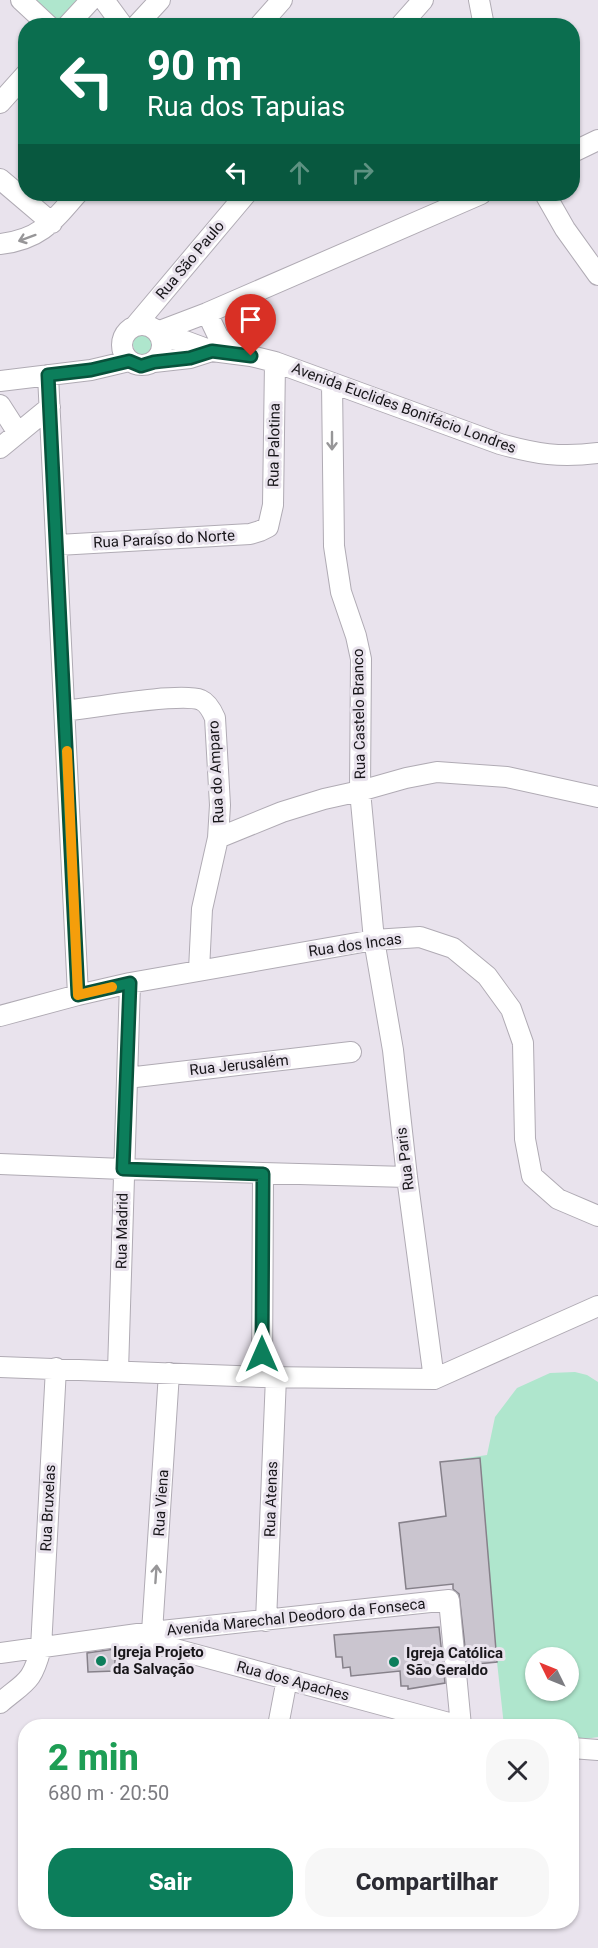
<!DOCTYPE html>
<html lang="pt">
<head>
<meta charset="utf-8">
<style>
  :root { --surface:#fff; --page:#f7f7f7; --text:#2b2b33; --muted:#7c7c81; --accent:#0c7e5b }
  body { margin:0; font-family:Roboto,sans-serif; background:var(--page); color:var(--text); height:100vh; display:flex; flex-direction:column; font-size:22px; white-space:nowrap }
  * { box-sizing:border-box; margin:0 }
  p { font-size:20px; color:var(--muted) }
  .icon { flex:none; width:33px; height:33px; fill:none; stroke:currentColor; stroke-width:2; stroke-linecap:round; stroke-linejoin:round }
  .map { position:relative; flex:1; overflow:hidden }
  .panel { position:absolute; left:18px; top:1719px; width:561px; height:210px; display:flex; flex-direction:column; background:var(--surface); border-radius:24px; box-shadow:0 2px 4px #0004 }
  .panel>* { flex:none }
  .guide { position:absolute; left:18px; top:18px; width:562px; height:183px; border-radius:24px; box-shadow:0 2px 4px #0004; background:#0b6e4f; color:#fff; overflow:hidden }
  .needle { width:39px; rotate:313deg }
  .buttons { position:absolute; left:525px; top:1647px; display:grid; gap:12px }
  .buttons a { display:grid; place-items:center; width:54px; height:54px; border-radius:50%; background:var(--surface); box-shadow:0 2px 4px #0004; font-size:30px }
  .pin { position:absolute; display:grid; place-items:center; width:51px; height:51px; color:#fff; margin:-62px -26px; border-radius:50% 50% 50% 0; rotate:-45deg; box-shadow:0 0 6px #0007 }
  .pin .icon { rotate:45deg }
  .me { position:absolute; width:66px; margin:-33px; rotate:0deg; stroke-linejoin:round; filter:drop-shadow(0 0 4px #0008) }
  .turn { display:flex; align-items:center; gap:21px; height:126px; padding:0 30px; font-size:27px }
  .turn .icon { width:78px; height:78px; stroke-width:2.5 }
  .turn b { display:block; font-size:42px; line-height:51px }
  .lanes { display:flex; align-items:center; height:57px; padding:0 30px; background:#0003; justify-content:center; gap:30px; direction:ltr }
  .lanes .off { opacity:.35 }
  .round { display:grid; place-items:center; flex:none; width:63px; height:63px; border-radius:24px; background:var(--page) }
  .head { display:flex; align-items:center; justify-content:space-between; height:102px; padding:0 30px }
  h1 { font-size:36px; font-weight:800; line-height:45px; color:#1e9e55 }
  .action { display:flex; gap:12px; margin-top:auto; padding:12px 30px }
  .action a { flex:1; height:69px; border-radius:24px; background:var(--accent); color:#fff; font-size:24px; font-weight:800; line-height:69px; text-align:center }
  .action a+a { background:var(--page); color:var(--text) }
  .map>svg:first-child { display:block }
</style>
</head>
<body>
<div class="map">
<svg width="598" height="1948" viewBox="0 0 598 1948">
  <rect width="100%" height="100%" fill="#e9e3ed"/>
  <path fill="#afe6cd" fill-rule="evenodd" d="M24,0h63l-22,26 -13,-1z
    M133 344a11 11 0 1 1 22 0a11 11 0 1 1-22 0Z
    M575,1372l12,3 11,7v355l-26,4v-15h-68l-7,-64 -36,3 -21,-203 47,-7 8,-38 22,-29 33,-15zM536,1658h32v32h-32z"/>
  <path fill="#cac5cf" stroke="#86818a" stroke-width="1.5" d="M480,1458l17,204 -30,3 -8,-71 -6,-5v-5l-47,5 -7,-66 47,-7 -6,-54z
    M439,1627l6,56 -37,6v-3h-7l-1,-15 -49,5 -1,-9 -7,1 -1,-11h-6l-2,-22z
    M115,1649v22l-27,1 -1,-19z"/>
  <g fill="none" stroke-linecap="round" stroke-linejoin="round">
    <g stroke="#b0abb4" stroke-width="22">
      <path id="minor" d="M21,0l28,26
        M104,0l19,26
        M479,0l5,26
        M67,26l24,-26
        M136,26l24,-26
        M259,26l23,-26
        M400,26l23,-26
        M0,103l26,-29
        M573,152l25,-12
        M0,179l52,44
        M545,194l20,35 33,46
        M0,244c39,-4 53,-22 77,-50
        M207,313l11,23 15,17
        M122 345a20 20 0 1 1 40 0a20 20 0 1 1-40 0Z
        M135,326l111,-132
        M157,332l50,-19 274,-119
        M161,338l24,3 27,10 39,5 24,6 225,82c36,10 60,14 98,9
        M154,362l36,-4 22,-7
        M48,375l30,620
        M0,381l91,-11 38,-9
        M332,383l2,163 7,46 15,44 5,23 -1,132 14,149 19,110 14,127 27,202
        M0,405l18,28
        M0,448l50,-41
        M58,545l192,-11 10,-3 8,-4 5,-22 2,-143
        M65,711c27,-3 115,-19 136,-11 7,3 11,11 14,18l5,87 -2,33
        M199,970l3,-61 16,-71 64,-26 42,-13 36,-8 46,-13 31,-6 70,5 91,20
        M0,1016l78,-21 52,-12 244,-43 46,-3 33,11 34,28 24,33 12,34 2,96 7,37 26,23 40,17
        M127,1078l224,-26
        M0,1164l123,5 284,8
        M0,1367l262,10 172,2 164,-73
        M118,1371l12,-388
        M262,1377l1,-203
        M266,1621l10,-244
        M152,1632l17,-259
        M134,1638l326,88
        M0,1653l152,-21 297,-32 12,126
        M0,1703c26,-22 32,-20 41,-55l15,-280
        M278,1726l9,-47
        M572,1748l26,2"/>
    </g>
    <use href="#minor" stroke="#fff" stroke-width="20"/>
  </g>
  <defs><path id="oneway-shaft" d="M-6 0H5M1.5-3L5.5 0L1.5 3" fill="none" stroke-width="1.6" stroke-linecap="round" stroke-linejoin="round" transform="scale(1.5)"/></defs>
  <g stroke="#979698">
    <use href="#oneway-shaft" transform="translate(27 238) rotate(160)"/>
    <use href="#oneway-shaft" transform="translate(332 441) rotate(90)"/>
    <use href="#oneway-shaft" transform="translate(156 1574) rotate(-86)"/>
  </g>
  <g fill="none" stroke-linecap="round" stroke-linejoin="round">
    <g stroke="#08523b" stroke-width="15">
      <path id="route" d="M251,356l-39,-5 -22,7 -36,4 -13,4 -12,-5 -38,9 -43,5 30,620 52,-12 -7,186 140,5 -1,180"/>
    </g>
    <use href="#route" stroke="#0c7e5b" stroke-width="10"/>
    <path stroke="#f59e0b" stroke-width="10" d="M67,751l11,244 34,-8"/>
  </g>
  <g fill="#0c7e5b" stroke="#e9e3ed" stroke-width="2">
    <circle cx="101" cy="1661" r="6"/>
    <circle cx="394" cy="1662" r="6"/>
  </g>
  <g text-anchor="middle" stroke-width="6" stroke-linejoin="round" paint-order="stroke">
    <g font-size="15" fill="#18161a" stroke="#e9e3ed">
      <text transform="translate(190 260) rotate(-50)" y="5">Rua São Paulo</text>
      <text transform="translate(404 408) rotate(20)" y="5">Avenida Euclides Bonifácio Londres</text>
      <text transform="translate(274 445) rotate(-89)" y="5">Rua Palotina</text>
      <text transform="translate(164 539) rotate(-3)" y="5">Rua Paraíso do Norte</text>
      <text transform="translate(359 714) rotate(-91)" y="5">Rua Castelo Branco</text>
      <text transform="translate(216 772) rotate(-93)" y="5">Rua do Amparo</text>
      <text transform="translate(355 945) rotate(-8)" y="5">Rua dos Incas</text>
      <text transform="translate(239 1065) rotate(-6)" y="5">Rua Jerusalém</text>
      <text transform="translate(405 1159) rotate(-97)" y="5">Rua Paris</text>
      <text transform="translate(122 1231) rotate(-89)" y="5">Rua Madrid</text>
      <text transform="translate(271 1499) rotate(-88)" y="5">Rua Atenas</text>
      <text transform="translate(161 1503) rotate(-86)" y="5">Rua Viena</text>
      <text transform="translate(48 1508) rotate(-87)" y="5">Rua Bruxelas</text>
      <text transform="translate(296 1617) rotate(-6)" y="5">Avenida Marechal Deodoro da Fonseca</text>
      <text transform="translate(293 1681) rotate(15)" y="5">Rua dos Apaches</text>
    </g>
    <g font-size="15" font-weight="bold" fill="#18161a" stroke="#e9e3ed" text-anchor="start">
      <text x="113" y="1657">Igreja Projeto<tspan x="113" dy="17">da Salvação</tspan></text>
      <text x="406" y="1658">Igreja Católica<tspan x="406" dy="17">São Geraldo</tspan></text>
    </g>
  </g>
</svg>
<div class="buttons">
<a><svg class="needle" viewBox="-14 -14 28 28"><path d="M0-13l5 13h-10z" fill="#e53935"/><path d="M0 13l5-13h-10z" fill="#7c7c81"/></svg></a>
</div>
<div class="pin" style="left:251px;top:356px;background:#d93025"><svg class="icon" aria-label="arrive" viewBox="0 0 24 24"><path d="M6 21V4h12l-3 4 3 4H6"/></svg></div>
<svg class="me" style="left:262px;top:1354px" viewBox="-20 -20 40 40"><path d="M0-17L14 15 0 8-14 15z" fill="#0c7e5b" stroke="#fff" stroke-width="4"/></svg>
<div class="guide">
<div class="turn"><svg class="icon" aria-label="left" viewBox="0 0 24 24"><path d="M17 20v-9H6M10 6l-5 5 5 5"/></svg><div><b>90 m</b>Rua dos Tapuias</div></div>
<div class="lanes"><svg class="icon" aria-label="left" viewBox="0 0 24 24"><path d="M17 20v-9H6M10 6l-5 5 5 5"/></svg><svg class="icon off" aria-label="ahead" viewBox="0 0 24 24"><path d="M12 20V5M6 11l6-6 6 6"/></svg><svg class="icon off" aria-label="right" viewBox="0 0 24 24"><path d="M7 20v-9h11M14 6l5 5-5 5"/></svg></div>
</div>
<section class="panel">
<div class="head"><div><h1>2 min</h1><p>680 m · 20:50</p></div><a class="round"><svg class="icon" aria-label="close" viewBox="0 0 24 24"><path d="M6 6l12 12M18 6L6 18"/></svg></a></div>
<div class="action"><a>Sair</a><a>Compartilhar</a></div>
</section>
</div>
</body>
</html>
